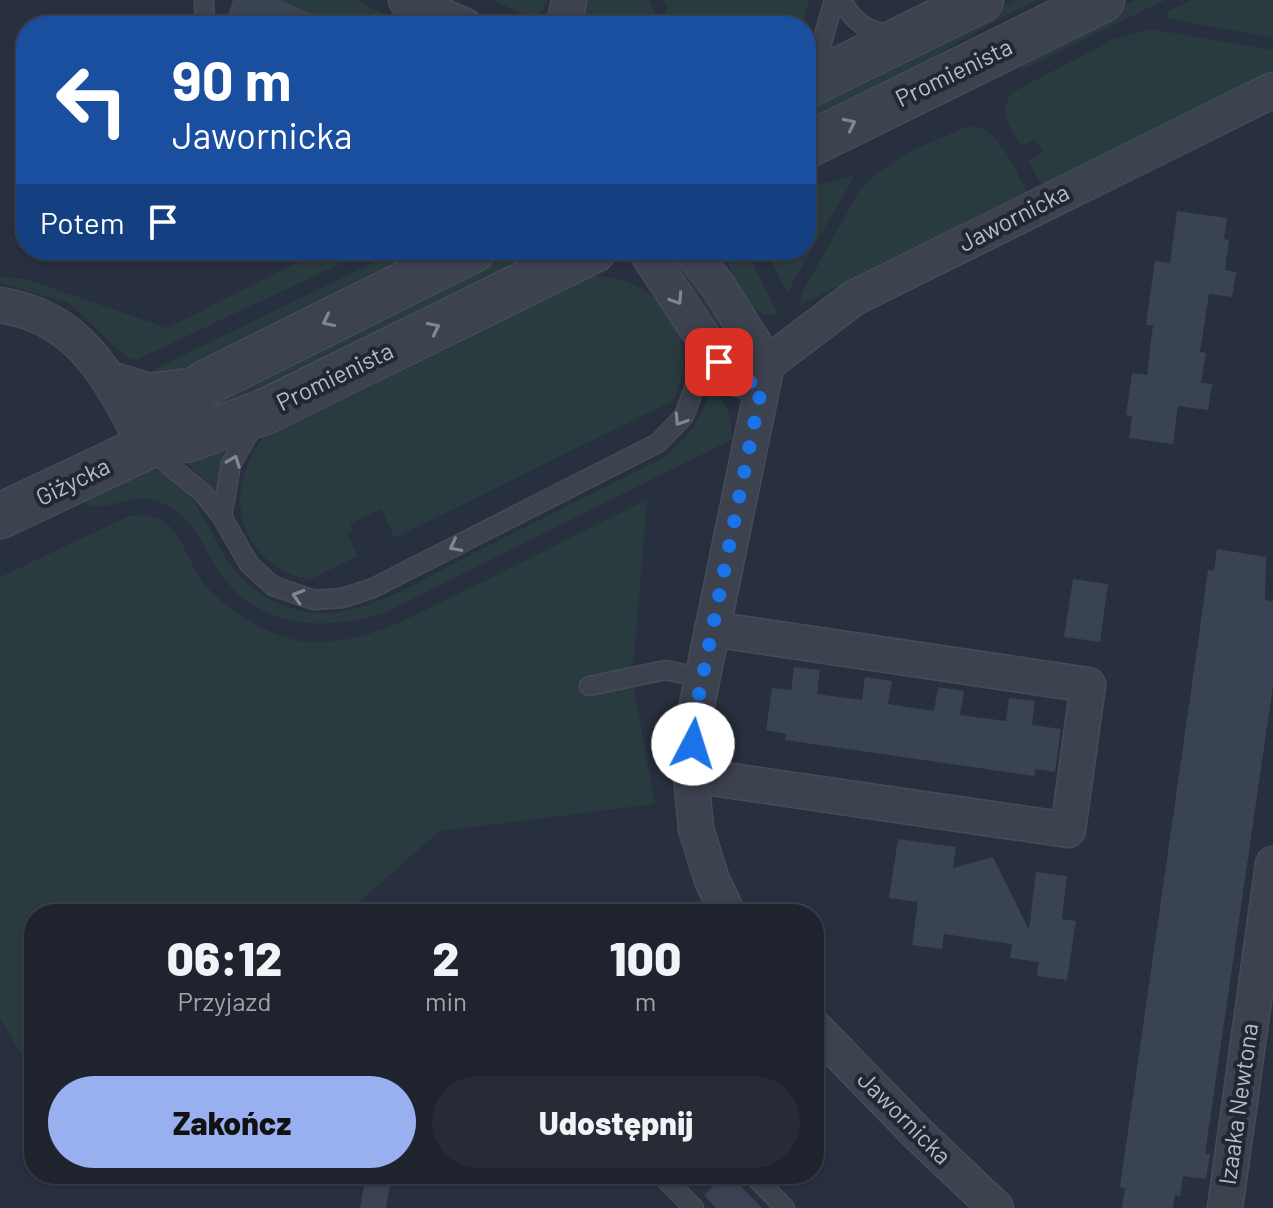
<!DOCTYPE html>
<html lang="pl">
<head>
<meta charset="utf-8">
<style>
  :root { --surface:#1e232e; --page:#262b36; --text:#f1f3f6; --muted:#a1a4aa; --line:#3c404a; --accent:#98b0ef }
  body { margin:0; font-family:Barlow,sans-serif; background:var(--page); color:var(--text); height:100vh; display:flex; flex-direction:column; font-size:30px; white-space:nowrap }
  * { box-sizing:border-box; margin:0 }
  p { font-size:26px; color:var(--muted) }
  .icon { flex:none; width:44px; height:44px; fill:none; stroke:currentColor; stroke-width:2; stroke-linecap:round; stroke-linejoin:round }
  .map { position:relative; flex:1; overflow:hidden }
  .side { position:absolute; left:24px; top:904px; width:800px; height:280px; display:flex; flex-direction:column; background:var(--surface); border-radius:32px; box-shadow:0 2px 6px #0004,0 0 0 2px var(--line) }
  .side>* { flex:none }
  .top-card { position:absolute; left:16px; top:16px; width:800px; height:244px; border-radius:32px; box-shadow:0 2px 6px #0004,0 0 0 2px var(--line); background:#1a4fa0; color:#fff; overflow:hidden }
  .pin { position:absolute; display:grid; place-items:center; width:68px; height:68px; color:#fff; margin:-34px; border-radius:16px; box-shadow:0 4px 12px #0006 }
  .me { position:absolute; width:88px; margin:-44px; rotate:5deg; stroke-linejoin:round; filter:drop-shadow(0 0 6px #0008) }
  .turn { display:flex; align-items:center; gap:28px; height:168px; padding:0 24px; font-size:36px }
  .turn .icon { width:104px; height:104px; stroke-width:2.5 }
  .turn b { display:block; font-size:56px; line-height:68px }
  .then { display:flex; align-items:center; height:76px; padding:0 24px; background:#0003; gap:16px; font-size:30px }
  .eta { display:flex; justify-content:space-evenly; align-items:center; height:136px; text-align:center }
  .eta b { font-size:48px; font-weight:800; line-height:56px }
  .primary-button { display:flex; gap:16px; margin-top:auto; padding:16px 24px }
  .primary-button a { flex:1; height:92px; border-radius:48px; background:var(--accent); color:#111; font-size:32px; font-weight:800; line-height:92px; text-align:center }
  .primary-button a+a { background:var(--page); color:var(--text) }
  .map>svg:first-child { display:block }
</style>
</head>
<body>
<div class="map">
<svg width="1273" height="1208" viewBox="0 0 1273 1208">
  <rect width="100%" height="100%" fill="#282f3e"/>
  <path fill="#2a3b3f" d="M281,0h76l48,26h-65z
    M491,0h57l-12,19z
    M580,0h69l6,14 -2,12h-66l-9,-14z
    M663,0h147l-9,26h-138l4,-20z
    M1017,0h20c-80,39 -152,89 -231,128v-24z
    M1135,0h30l-139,68 -9,-2 14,-15z
    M1192,0h81v38l-107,-20 2,-7z
    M1150,29l123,21v21l-231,114 -14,-24 15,-9 -8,-13 -14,7c-10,-18 -23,-33 -10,-53l103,-54z
    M969,126c31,1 45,43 58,66l-227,113 1,-10 58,-104c28,-33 70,-48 110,-65z
    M850,176l4,1 -67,116 -22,-43h41v-61z
    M322,250h48l-234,110 -9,-2 -58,-55 -69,-20v-6l26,2 141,49z
    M399,250h41l-263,127 -40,1z
    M509,250h48l-338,165 -41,3 51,-31z
    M668,250h10l65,114 -15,-14z
    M727,250h19l32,65c-33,4 -49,-37 -51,-65z
    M584,276c72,-4 121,56 90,124l-279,138 -14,-29 -31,15 3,7 -6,3 11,22 -49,24c-77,-18 -88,-97 -39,-151z
    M712,385l16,25 5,29 -349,174c-57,18 -122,17 -161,-36 -17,-22 -25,-53 -50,-68 -40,-25 -54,3 -87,-4l-3,-5 63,-31c40,0 59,53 75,81 21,38 60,64 105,63 49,-2 97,-34 140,-56 64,-32 127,-64 191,-96 30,-19 44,-42 55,-76z
    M233,436l-9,17 -8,38 -34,-33z
    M647,500l-15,179 23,125 -216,27 -93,83h-312v162l-34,-58v-441l129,-61c55,-8 52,42 78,71 22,26 72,55 106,55 52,2 97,-25 143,-47 64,-31 127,-64 191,-95z"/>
  <path fill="#3a4354" d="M233,0h48l59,26h-94l-19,-9z
    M1177,211l50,7 -3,21 5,1 -4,30 11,2 -4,25 -23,-3 -9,58 6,1 -5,30 11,1 -4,26 -30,-4 -5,38 -44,-6 3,-22 -6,-1 6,-42 15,2 6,-50h-7l9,-64 15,2z
    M1217,549l49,8 -1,43 8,1v85l-68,468h5l-4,25 -23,-3 -3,20 -5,-1 -2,13h-51l3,-20 -5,-1 78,-545 10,-72 6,1z
    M1073,579l35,5 -8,58 -36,-5z
    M794,667l26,3 -3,24 45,6 3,-23 27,4 -4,23 46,7 4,-24 26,4 -4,24 46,6 3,-23 26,3 -3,24 29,4 -6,43 -20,-3 -1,7 -249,-36 1,-6 -20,-4 6,-42 19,2z
    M898,839l58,8 -3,21 40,-11 36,73 7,-58 31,4 -5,43 14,2 -9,59 -30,-4 2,-14 -29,-4 2,-14 -68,-10 -2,15 -30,-4 6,-43 -29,-4z
    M366,1174h26l-6,34h-26z
    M726,1174h3l33,34h-46l-12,-13z"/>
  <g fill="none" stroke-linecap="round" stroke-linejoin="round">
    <g stroke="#454b58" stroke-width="21">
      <path id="service" d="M204,0l1,26
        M842,0c11,22 26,32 51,35
        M807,76l10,-16 17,-60
        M153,452l50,41 19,24 27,47 24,22 41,14 29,-2 30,-10 285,-145 26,-27 25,-69
        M222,517l9,-53 24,-41
        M589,686l77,-16 36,8
        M671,1174l-5,6 28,28
        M752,1174l33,34"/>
    </g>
    <g stroke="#454b58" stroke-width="37">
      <path id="minor" d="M406,0l59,26
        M564,26l5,-26
        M645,250l84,127 33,8
        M690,250l28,36 49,78
        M0,305c82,12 111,75 146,142
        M110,379l39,12 55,-7
        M691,775l377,55 20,-145 -376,-56
        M728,914l-16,-34 -16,-51 -5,-54 4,-61 72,-350 87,-66 419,-208
        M814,1027l104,107 78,74
        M1225,1208l48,-344"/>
    </g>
    <g stroke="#454b58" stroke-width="47">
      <path id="tertiary" d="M806,86l175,-86
        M806,146l296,-146
        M146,447l26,-34 32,-29 269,-134
        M0,516l146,-69 43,-8 75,-27 330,-162"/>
    </g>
    <use href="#service" stroke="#3c424e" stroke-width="18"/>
    <use href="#minor" stroke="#3c424e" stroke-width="34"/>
    <use href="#tertiary" stroke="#3c424e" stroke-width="44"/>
  </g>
  <defs><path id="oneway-chevron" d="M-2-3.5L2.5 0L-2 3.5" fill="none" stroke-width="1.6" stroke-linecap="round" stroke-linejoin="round" transform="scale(2)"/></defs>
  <g stroke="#808692">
    <use href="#oneway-chevron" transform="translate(850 124) rotate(-26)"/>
    <use href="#oneway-chevron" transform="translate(677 299) rotate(57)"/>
    <use href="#oneway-chevron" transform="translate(328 321) rotate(154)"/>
    <use href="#oneway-chevron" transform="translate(434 328) rotate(-26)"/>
    <use href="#oneway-chevron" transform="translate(680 420) rotate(123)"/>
    <use href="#oneway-chevron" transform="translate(234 461) rotate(-69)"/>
    <use href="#oneway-chevron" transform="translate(455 546) rotate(153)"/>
    <use href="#oneway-chevron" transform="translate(298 596) rotate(-163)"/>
  </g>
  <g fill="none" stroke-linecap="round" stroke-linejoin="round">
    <path stroke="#1a73e8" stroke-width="14" stroke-dasharray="0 25.2" d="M693,744l2,-30 67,-329 -33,-8 -10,-15"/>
  </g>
  <g text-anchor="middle" stroke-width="8" stroke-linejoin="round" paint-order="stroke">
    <g font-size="24" fill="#b8bdc9" stroke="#212734">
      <text transform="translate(954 73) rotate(-26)" y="8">Promienista</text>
      <text transform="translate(1014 218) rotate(-27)" y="8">Jawornicka</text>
      <text transform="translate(335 377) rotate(-26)" y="8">Promienista</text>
      <text transform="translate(73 482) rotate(-26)" y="8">Giżycka</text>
      <text transform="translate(1239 1104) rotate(-82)" y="8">Izaaka Newtona</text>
      <text transform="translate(904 1118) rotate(45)" y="8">Jawornicka</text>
    </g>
  </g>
</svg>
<div class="pin" style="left:719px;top:362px;background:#d93025"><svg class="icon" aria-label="arrive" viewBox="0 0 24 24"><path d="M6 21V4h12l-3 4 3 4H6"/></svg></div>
<svg class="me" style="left:693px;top:744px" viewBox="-20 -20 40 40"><circle r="19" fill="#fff"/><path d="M0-13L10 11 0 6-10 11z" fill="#1a73e8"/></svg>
<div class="top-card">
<div class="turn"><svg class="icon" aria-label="left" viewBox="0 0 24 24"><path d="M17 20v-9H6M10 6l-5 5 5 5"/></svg><div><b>90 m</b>Jawornicka</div></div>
<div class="then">Potem<svg class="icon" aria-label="arrive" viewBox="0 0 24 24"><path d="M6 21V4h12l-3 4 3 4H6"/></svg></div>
</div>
<section class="side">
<div class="eta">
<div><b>06:12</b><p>Przyjazd</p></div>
<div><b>2</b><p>min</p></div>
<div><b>100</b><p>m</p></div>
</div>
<div class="primary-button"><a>Zakończ</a><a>Udostępnij</a></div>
</section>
</div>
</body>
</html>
